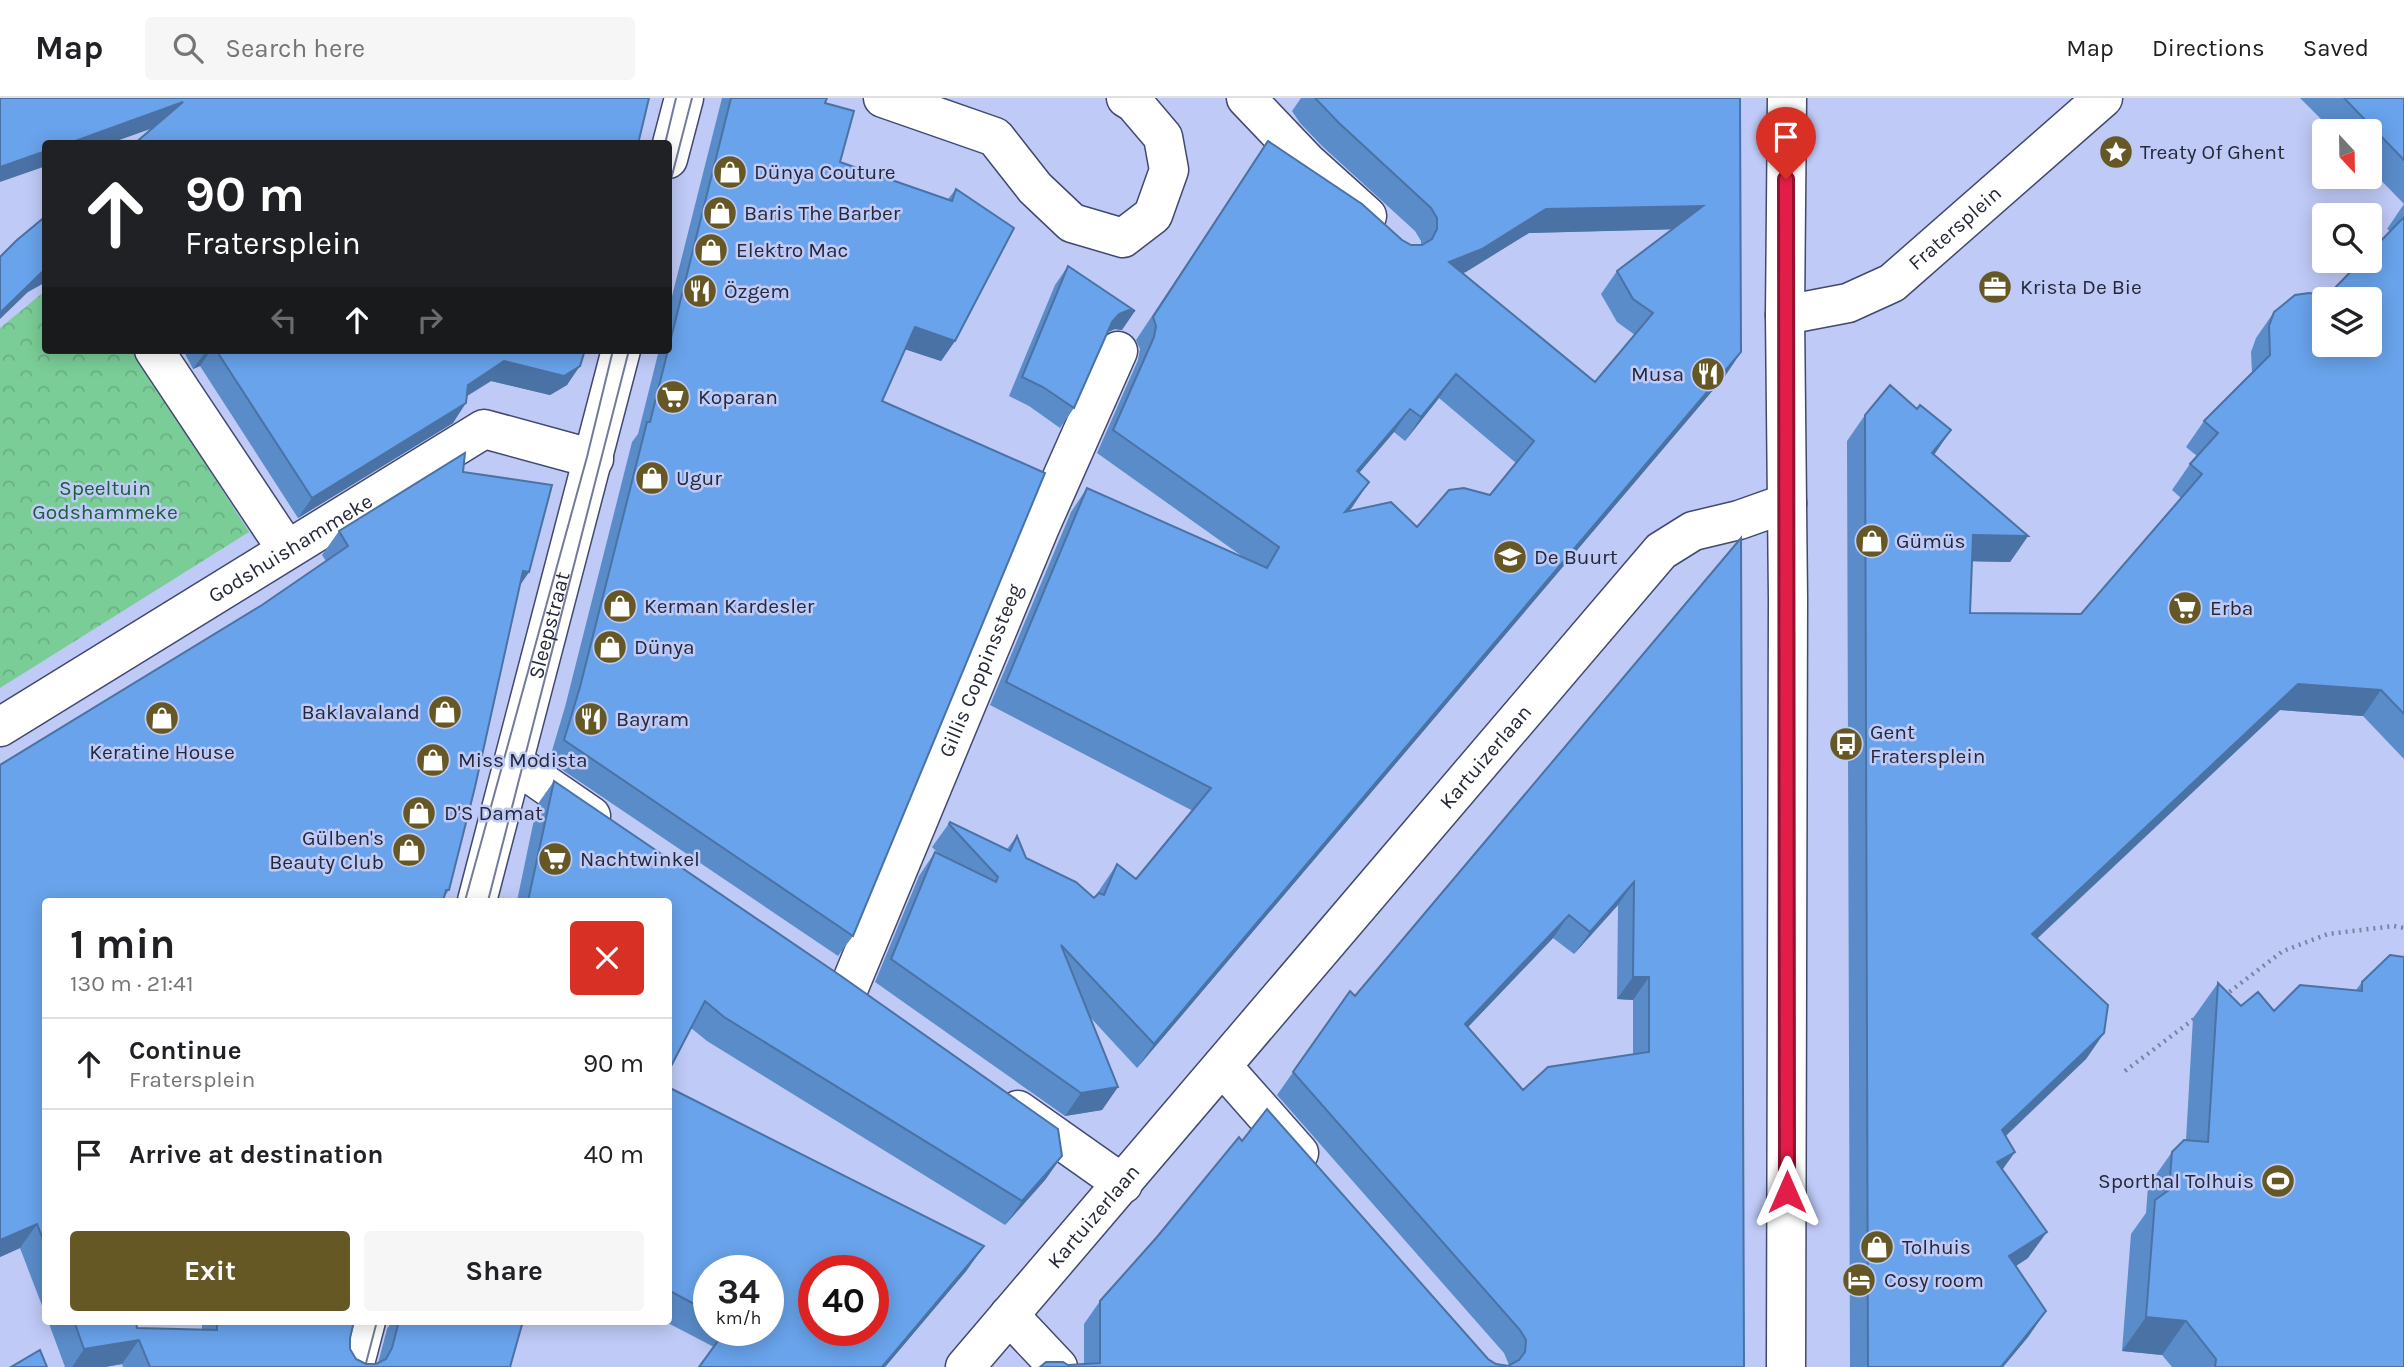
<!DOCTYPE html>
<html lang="en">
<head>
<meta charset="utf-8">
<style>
  :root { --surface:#fff; --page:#f6f6f6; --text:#202124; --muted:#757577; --line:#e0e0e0; --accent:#665825 }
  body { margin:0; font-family:Karla,sans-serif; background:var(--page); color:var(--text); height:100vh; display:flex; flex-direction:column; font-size:26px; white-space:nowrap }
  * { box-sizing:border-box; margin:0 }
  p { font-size:23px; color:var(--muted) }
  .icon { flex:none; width:38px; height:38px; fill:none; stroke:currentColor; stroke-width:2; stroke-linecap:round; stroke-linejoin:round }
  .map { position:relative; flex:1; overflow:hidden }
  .sheet { position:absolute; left:42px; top:800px; width:630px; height:427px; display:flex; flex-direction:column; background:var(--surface); border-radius:7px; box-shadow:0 4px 18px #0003 }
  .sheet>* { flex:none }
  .top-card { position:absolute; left:42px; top:42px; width:630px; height:214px; border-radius:7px; box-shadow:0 4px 18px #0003; background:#202124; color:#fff; overflow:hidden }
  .needle { width:46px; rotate:158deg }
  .fabs { position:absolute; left:2312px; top:21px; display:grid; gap:14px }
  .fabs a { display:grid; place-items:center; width:70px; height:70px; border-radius:7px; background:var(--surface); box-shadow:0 4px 18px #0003; font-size:35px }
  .speed { position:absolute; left:693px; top:1157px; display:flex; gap:14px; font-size:35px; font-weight:700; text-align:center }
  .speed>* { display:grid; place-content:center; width:91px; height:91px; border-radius:50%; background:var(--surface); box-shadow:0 4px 18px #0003; line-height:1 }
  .speed small { font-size:18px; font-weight:400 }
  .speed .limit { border:10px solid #d22; background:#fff; color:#111 }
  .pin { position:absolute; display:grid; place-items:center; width:60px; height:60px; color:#fff; margin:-72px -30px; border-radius:50% 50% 50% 0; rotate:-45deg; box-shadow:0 0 7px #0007 }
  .pin .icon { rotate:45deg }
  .me { position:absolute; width:77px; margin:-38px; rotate:0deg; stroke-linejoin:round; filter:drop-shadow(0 0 5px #0008) }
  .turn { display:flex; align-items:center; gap:24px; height:147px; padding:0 28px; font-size:32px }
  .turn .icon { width:91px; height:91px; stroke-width:2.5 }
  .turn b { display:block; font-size:49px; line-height:60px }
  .lanes { display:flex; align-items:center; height:66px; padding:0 28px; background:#0003; justify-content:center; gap:35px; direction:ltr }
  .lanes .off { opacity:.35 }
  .round { display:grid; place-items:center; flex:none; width:74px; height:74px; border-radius:7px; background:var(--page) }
  .head { display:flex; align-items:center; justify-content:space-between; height:119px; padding:0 28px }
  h1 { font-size:42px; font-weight:700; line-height:52px }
  .action { display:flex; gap:14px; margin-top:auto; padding:14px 28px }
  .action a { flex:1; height:80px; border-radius:7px; background:var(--accent); color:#fff; font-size:28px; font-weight:700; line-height:80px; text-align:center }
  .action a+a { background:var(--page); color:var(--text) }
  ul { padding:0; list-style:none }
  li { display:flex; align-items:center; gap:21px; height:91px; padding:0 28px; border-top:2px solid var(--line) }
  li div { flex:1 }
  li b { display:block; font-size:26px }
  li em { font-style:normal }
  header { display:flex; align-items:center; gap:42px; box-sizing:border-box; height:98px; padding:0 35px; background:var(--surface); border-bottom:2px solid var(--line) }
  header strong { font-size:33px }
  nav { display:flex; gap:38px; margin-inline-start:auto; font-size:24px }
  .search { width:490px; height:63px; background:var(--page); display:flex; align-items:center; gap:18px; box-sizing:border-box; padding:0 24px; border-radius:7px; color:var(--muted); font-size:26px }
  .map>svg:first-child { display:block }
</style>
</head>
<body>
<header>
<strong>Map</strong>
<div class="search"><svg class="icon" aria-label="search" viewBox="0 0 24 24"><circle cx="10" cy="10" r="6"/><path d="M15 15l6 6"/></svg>Search here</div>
<nav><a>Map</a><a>Directions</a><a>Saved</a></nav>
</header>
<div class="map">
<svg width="2404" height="1269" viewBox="0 0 2404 1269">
  <defs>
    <pattern id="park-crowns" width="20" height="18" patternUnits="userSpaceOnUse" patternTransform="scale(1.75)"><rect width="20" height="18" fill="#7acd97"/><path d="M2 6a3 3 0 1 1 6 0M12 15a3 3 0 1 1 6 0" fill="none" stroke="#69b083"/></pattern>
  </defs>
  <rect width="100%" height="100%" fill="#bfcaf7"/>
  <path fill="url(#park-crowns)" d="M45,193l1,59h87l116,182 -249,156v-360z"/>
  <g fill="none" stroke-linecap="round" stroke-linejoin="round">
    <g stroke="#41496f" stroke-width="41">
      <g id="minor">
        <path d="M883,0l112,39 40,51 37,35 51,15 30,-23 16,-45 -6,-33 -29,-34 -8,-5"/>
        <path d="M1246,0l61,64 60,54"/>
        <path d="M668,61l16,-61"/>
        <path id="s1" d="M1785,217l63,-12 44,-20 211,-185"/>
        <path d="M154,252l133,200"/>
        <path id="s2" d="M0,629l484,-298 110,30"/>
        <path d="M514,665l77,53"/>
        <path id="s3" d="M477,803l144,-551"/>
        <path id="s4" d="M848,892l192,-463 78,-176"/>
        <path d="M1222,968l77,87"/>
        <path d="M1018,1012l105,74"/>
        <path d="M1009,1217l49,52"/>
        <path d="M354,1269l12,-46"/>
        <path id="s5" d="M965,1269l696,-816 32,-20 46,-11 48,-17"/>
        <path d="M1786,1269l2,-768 -3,-284 2,-217"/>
      </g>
    </g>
    <path stroke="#7b83a3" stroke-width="4.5" stroke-dasharray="2 5" stroke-linecap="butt" d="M2224,898l59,-45 45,-17 66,-8 10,2
      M2125,973l73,-55"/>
    <use href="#minor" stroke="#fff" stroke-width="38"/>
    <path stroke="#747b9a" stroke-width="2" d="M665,46l11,-46
      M668,93l24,-93
      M465,803l122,-444 26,-107
      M488,803l141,-551
      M342,1269l12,-46
      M365,1269l12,-46"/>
  </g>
  <path fill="#5a8cca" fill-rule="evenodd" d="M722,0h105l-2,5 15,59 108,37 8,-10 -1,152 -14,20 -36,-12 -23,52 -29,535 -15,20 -289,-195 16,-54 67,-265 6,-8 21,-84h9v-38z
    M1301,0h439l1,254 -16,24 -588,692 -47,-51 28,70 -16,23 -37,6 -190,-134 44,-106 16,-24 4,2 -7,-7 18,-25 57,27 10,-13 9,22 68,40 23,-34 19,15 57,-68 -203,-106 81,-193 16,-24 159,71 -149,-106 41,-93 2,-11 -4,-9 132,-199 134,99 9,5h10v-4l-6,-10 -93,-85 -22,-23 -8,-12zM1672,131l-55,42 -16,23 16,28 18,13 -40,47 -133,-109 67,-40zM1439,300l77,65 -26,32 -73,32 -69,-15 5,-6 6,-33 35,-41 11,9z
    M2300,0h104v661l-41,-43 -83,-6 -243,229 67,94 -18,26 -80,77 9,16 -13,18 26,88 -12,8 30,45 -18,26 -25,30h-153l-3,-926 18,-26 52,-6 34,21 -17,25 94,81 -18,26 -38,-1 -2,52 111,1 100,-116 -9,-8 18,-26 7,-8 -11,-9 18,-26 48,-48 -1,-21 5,-14 18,-26 54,-17 62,-64 -3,-2 17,-25 -34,-35v-38h-37z
    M1068,168l54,64 -7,-1 -8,3 -33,76 -14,20 -31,-22 -20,-10 46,-111z
    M183,252h402l-18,35 -17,10 -59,-14 -24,15 -14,27 -155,95 -98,-152 -7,3z
    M465,355l-2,19 89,13 -23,87 -9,13 -45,202 -26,103 -4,6 -2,5h-397v415l-26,-68 -20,9v-492l262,-160 64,-44 -4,-6 17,-24z
    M1741,440l3,829 -676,-2 16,-1v-40l16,-23 388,58 8,5 13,1 -5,-12 -227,-258 73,-104 5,5zM1618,807l-1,94 16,1v54l-110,36 -56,-62 86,-90 21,16z
    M554,683l508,375 -17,24 -40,45 -298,-184 -16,-13 -23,-127h-151l20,-96z
    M2362,884l42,385h-232l-10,-12 -40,-4 9,-117 15,-21 2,-27 24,-34 14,-12 7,-122 25,-35 23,23 33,5 82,-21z
    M668,989l299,183 -82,97h-186l15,-20 -50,-26h4zM709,1172l59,60h-59z
    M48,1223h88l1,7 65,2v-9h152l-4,17v11l6,10 10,5 12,-1 9,-34 5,-8h131l-13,46h-387l-1,-3 -17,3h-40z"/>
  <path fill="#4a72a4" d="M183,4l-13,20 -62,22h-41z
    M46,53v15l-46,16v-15z
    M1703,108l-16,23 -158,4 -63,39 -34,13 17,-23 97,-53z
    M46,172v12l-18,10 -28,27v-6l42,-41z
    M1129,212l6,1 -13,19 -7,-1 -9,4 6,-11 7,-8z
    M915,229l40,14 -14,20 -40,-13z
    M207,252h4l-11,16 -7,3z
    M1741,254l-16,24 -588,692 17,-24z
    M504,263l76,5 -13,19 -17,10 -59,-14 -37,23 14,-19z
    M1456,276l-17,24 -34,43 16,-24z
    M466,305l-13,20 -155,95 14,-20z
    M1410,311l-16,23 -53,62 16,-23z
    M1951,332l-18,26 -1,-3z
    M1369,384l-16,24 -24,30 16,-24z
    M1973,437l55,1 -18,26 -55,-1z
    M523,473l6,1 -17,25z
    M2298,586l83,6 -18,26 -83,-6 -266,250 18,-26z
    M1634,784l-16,23 -44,49 16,-22z
    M1569,817l-16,23 -104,109 16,-23z
    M1633,879h16l-16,23 -16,-1z
    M2104,935l-18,26 -102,97 18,-26z
    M1118,989l-16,23 -37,6 16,-23z
    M2015,1054l-18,25v-15z
    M1062,1058l-17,24 -40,45 17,-24z
    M37,1126l-17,24 -20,9v-17z
    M2047,1134l-19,26 -37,24 18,-26z
    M984,1148l-17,24 -82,97h-3z
    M2046,1213l-18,26 -25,30h-2z
    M2146,1219l40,4 -24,34 -40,-4z
    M139,1242l-17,24 -17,3h-33l12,-18z"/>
  <path fill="#69a3eb" stroke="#4a72a4" stroke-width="2" fill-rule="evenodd" d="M0,0h649l-11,46h-504l49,-42 -116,42h-21v7l-46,16z
    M731,0h96l-2,5 29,8 -14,51 112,39 4,-12 58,39 -59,113 -40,-14 -33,74 163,72 -192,463 -289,-196 16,-53 67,-265h3z
    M1315,0h425l1,254 -587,692 -93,-99 57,142 -37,6 -190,-134 44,-107 61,30 2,-5 -49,-53 1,-2 60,29 7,-15 9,22 50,24 18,16 5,-5 5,2 13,-31 19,15 75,-91 -205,-106 81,-194 180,80 12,-21 -166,-117 41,-93 2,-11 -3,-9 115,-176 94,63 40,36 9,5h11l10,-6 5,-10v-11l-6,-10 -92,-85zM1703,108l-86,65 16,28 20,14 -58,69 -146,-120 33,-13 64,-40zM1456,276l78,67 -44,54 -26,-7 -15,2 -32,37 -26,-25 -46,10 24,-30 -12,-11 53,-62 11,8z
    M2344,0h60v62z
    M46,118v54l-4,2 -42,41v-56l17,-17z
    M2404,119v497l-23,-24 -83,-6 -266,250 76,71 -4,28 -102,97 13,22 -18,10 50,70 -38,24 37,55 -45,56h-133l-3,-952 25,-30 27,24 3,-4 31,25 -19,23 96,83 -55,-1 -3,78 111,1 121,-140 -12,-10 28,-31 -14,-12 66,-66 -1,-29 5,-14 21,-17 14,-2 19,2 33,-34h9v-9zM2324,201h46v46h-46z
    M1068,168l67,45 -6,-1 -10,4 -7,8 -38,86 -31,-21 -21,-10z
    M216,252h369l-5,16 -16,10 -60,-15 -36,24 -2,18 -154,95z
    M465,355l-2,19 89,13 -23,87 -6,-1 -48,216 -26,103h-3l-3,11h-397v346l-9,-23 -37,16v-475l262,-160 86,-59 -9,-15z
    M1741,440l3,829h-704l6,-5h17l5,3 32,-2v-62l57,-64 82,-100 3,4 25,-32 221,250 8,5 12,2 11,-6 6,-8 1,-12 -6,-10 -227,-258 57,-81 5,5zM1634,784l-1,95h16v75l-101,15 -25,23 -58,-66 104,-109 21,17z
    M554,683l287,195 217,153 4,27 -40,45 -298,-184 -19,-16 -37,71v-171h-140z
    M2390,857l14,2v410h-189l1,-8 -30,-38 -40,-4 9,-117 14,-10 3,-38 12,-12 24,2 10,-159 23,23 17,-14 16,19 26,-26 62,6v-9z
    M668,989l316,159 -102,121h-183l27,-37h42v-60h-59v42l-41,-22zM814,1172h59v60h-59z
    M74,1223h62l1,7 80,2v-9h137l-4,17v11l6,10 10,5h10l10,-5 6,-11 7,-27h124l-13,46h-360l-11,-27 -55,9z
    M40,1252l7,17h-36z"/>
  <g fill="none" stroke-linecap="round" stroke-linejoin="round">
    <g stroke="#92132f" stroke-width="18">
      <path id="route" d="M1786,81l1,1013"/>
    </g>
    <use href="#route" stroke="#e11d48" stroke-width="12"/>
  </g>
  <defs>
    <g id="sight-disc" transform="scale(1.75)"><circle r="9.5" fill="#665825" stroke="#bfcaf7"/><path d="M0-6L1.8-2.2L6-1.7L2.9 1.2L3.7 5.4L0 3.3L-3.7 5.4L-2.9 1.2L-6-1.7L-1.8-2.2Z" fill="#fff"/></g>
    <g id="shop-disc" transform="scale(1.75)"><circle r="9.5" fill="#665825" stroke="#bfcaf7"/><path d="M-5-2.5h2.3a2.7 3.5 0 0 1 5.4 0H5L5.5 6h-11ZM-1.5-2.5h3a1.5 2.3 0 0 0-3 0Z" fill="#fff"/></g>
    <g id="office-disc" transform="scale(1.75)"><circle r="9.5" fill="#665825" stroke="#bfcaf7"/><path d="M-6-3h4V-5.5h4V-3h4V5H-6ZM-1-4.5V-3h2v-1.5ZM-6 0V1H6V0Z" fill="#fff"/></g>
    <g id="restaurant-disc" transform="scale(1.75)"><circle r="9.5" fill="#665825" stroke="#bfcaf7"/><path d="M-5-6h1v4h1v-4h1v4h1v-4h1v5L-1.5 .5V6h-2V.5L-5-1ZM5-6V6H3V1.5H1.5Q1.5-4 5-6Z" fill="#fff"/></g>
    <g id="supermarket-disc" transform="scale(1.75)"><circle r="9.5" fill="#665825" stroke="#bfcaf7"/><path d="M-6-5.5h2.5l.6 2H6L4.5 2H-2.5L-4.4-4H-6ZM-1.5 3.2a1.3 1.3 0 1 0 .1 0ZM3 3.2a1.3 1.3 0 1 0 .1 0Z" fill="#fff"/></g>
    <g id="school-disc" transform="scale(1.75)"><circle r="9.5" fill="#665825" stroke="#bfcaf7"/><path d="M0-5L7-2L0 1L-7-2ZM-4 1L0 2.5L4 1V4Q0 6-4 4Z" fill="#fff"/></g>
    <g id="bus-disc" transform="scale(1.75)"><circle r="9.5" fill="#665825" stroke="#bfcaf7"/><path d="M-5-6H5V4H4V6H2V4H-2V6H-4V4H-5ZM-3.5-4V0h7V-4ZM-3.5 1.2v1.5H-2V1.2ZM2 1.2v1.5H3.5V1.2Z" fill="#fff"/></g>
    <g id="stadium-disc" transform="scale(1.75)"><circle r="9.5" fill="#665825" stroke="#bfcaf7"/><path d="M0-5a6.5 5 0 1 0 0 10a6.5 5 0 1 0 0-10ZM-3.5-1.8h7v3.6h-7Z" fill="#fff"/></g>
    <g id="hotel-disc" transform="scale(1.75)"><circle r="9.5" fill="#665825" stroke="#bfcaf7"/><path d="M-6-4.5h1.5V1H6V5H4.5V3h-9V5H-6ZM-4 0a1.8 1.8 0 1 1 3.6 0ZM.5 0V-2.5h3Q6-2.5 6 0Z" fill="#fff"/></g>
  </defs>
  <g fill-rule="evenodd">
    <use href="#sight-disc" x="2116" y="54"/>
    <use href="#shop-disc" x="730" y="74"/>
    <use href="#shop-disc" x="720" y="115"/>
    <use href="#shop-disc" x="711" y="152"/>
    <use href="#office-disc" x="1995" y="189"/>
    <use href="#restaurant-disc" x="700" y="193"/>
    <use href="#restaurant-disc" x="1708" y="276"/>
    <use href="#supermarket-disc" x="673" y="299"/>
    <use href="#shop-disc" x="652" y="380"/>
    <use href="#shop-disc" x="1872" y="443"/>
    <use href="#school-disc" x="1510" y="459"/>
    <use href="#shop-disc" x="620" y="508"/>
    <use href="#supermarket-disc" x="2185" y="510"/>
    <use href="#shop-disc" x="610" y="549"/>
    <use href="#shop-disc" x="445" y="614"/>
    <use href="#shop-disc" x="162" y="620"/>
    <use href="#restaurant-disc" x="591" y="621"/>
    <use href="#bus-disc" x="1846" y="646"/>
    <use href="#shop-disc" x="433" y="662"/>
    <use href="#shop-disc" x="419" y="715"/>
    <use href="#shop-disc" x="409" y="752"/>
    <use href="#supermarket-disc" x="555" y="761"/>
    <use href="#stadium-disc" x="2278" y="1083"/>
    <use href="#shop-disc" x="1877" y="1149"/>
    <use href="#hotel-disc" x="1859" y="1182"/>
  </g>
  <g text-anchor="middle" stroke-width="5" stroke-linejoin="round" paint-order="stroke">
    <g font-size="21" fill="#242838" stroke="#bfcaf7" text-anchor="start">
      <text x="2140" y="61">Treaty Of Ghent</text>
      <text x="754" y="81">Dünya Couture</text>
      <text x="744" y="122">Baris The Barber</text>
      <text x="736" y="159">Elektro Mac</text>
      <text x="2020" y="196">Krista De Bie</text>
      <text x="724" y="200">Özgem</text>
      <text x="1684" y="283" text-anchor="end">Musa</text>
      <text x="698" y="306">Koparan</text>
      <text x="676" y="387">Ugur</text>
      <text x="1896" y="450">Gümüs</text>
      <text x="1534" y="466">De Buurt</text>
      <text x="644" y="515">Kerman Kardesler</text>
      <text x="2210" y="517">Erba</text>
      <text x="634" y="556">Dünya</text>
      <text x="420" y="621" text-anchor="end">Baklavaland</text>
      <text x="616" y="628">Bayram</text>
      <text x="1870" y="641">Gent<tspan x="1870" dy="24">Fratersplein</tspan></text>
      <text x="162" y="661" text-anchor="middle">Keratine House</text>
      <text x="458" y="669">Miss Modista</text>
      <text x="444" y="722">D'S Damat</text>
      <text x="384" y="747" text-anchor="end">Gülben's<tspan x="384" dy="24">Beauty Club</tspan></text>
      <text x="580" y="768">Nachtwinkel</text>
      <text x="2254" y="1090" text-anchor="end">Sporthal Tolhuis</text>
      <text x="1902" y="1156">Tolhuis</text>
      <text x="1884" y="1189">Cosy room</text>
    </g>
    <g font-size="21" fill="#242838" stroke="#bfcaf7">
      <text dy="7" stroke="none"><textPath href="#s1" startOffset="196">Fratersplein</textPath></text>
      <text dy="7" stroke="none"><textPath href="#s2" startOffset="341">Godshuishammeke</textPath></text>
      <text dy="7" stroke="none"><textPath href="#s3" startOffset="285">Sleepstraat</textPath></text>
      <text dy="7" stroke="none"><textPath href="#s4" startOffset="346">Gillis Coppinssteeg</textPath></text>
      <text dy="7" stroke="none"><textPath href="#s5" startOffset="802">Kartuizerlaan</textPath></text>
      <text dy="7" stroke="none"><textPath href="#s5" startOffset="198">Kartuizerlaan</textPath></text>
    </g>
    <g font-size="21" fill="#1a5d37" stroke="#bfcaf7">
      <text x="105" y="397">Speeltuin<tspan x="105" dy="24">Godshammeke</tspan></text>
    </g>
  </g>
</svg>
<div class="fabs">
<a><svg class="needle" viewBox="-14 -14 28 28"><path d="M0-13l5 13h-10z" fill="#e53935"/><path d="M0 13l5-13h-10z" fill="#757577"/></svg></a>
<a><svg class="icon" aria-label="search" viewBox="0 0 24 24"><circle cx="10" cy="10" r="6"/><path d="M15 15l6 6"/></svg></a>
<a><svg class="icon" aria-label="layers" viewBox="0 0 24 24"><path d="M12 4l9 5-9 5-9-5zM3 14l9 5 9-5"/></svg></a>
</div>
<div class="speed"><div>34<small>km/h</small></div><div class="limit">40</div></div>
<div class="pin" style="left:1786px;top:81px;background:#d93025"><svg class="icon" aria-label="arrive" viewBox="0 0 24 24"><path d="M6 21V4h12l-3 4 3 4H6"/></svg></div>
<svg class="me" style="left:1787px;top:1094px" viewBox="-20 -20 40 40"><path d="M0-17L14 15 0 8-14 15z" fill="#e11d48" stroke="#fff" stroke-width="4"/></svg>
<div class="top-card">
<div class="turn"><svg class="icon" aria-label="ahead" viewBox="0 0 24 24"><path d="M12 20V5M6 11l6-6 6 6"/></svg><div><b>90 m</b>Fratersplein</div></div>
<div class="lanes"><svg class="icon off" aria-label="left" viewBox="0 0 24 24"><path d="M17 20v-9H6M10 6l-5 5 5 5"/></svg><svg class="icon" aria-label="ahead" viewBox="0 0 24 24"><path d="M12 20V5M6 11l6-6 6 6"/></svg><svg class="icon off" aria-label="right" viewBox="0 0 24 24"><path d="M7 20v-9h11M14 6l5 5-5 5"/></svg></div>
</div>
<section class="sheet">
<div class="head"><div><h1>1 min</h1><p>130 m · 21:41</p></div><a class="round" style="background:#d93025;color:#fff"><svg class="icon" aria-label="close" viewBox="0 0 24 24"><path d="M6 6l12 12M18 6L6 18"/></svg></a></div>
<ul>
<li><svg class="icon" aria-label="ahead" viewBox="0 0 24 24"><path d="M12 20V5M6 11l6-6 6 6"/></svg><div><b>Continue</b><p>Fratersplein</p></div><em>90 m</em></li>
<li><svg class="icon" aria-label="arrive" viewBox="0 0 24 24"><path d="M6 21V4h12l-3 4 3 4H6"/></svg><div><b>Arrive at destination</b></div><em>40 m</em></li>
</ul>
<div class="action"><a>Exit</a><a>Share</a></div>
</section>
</div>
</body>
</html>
